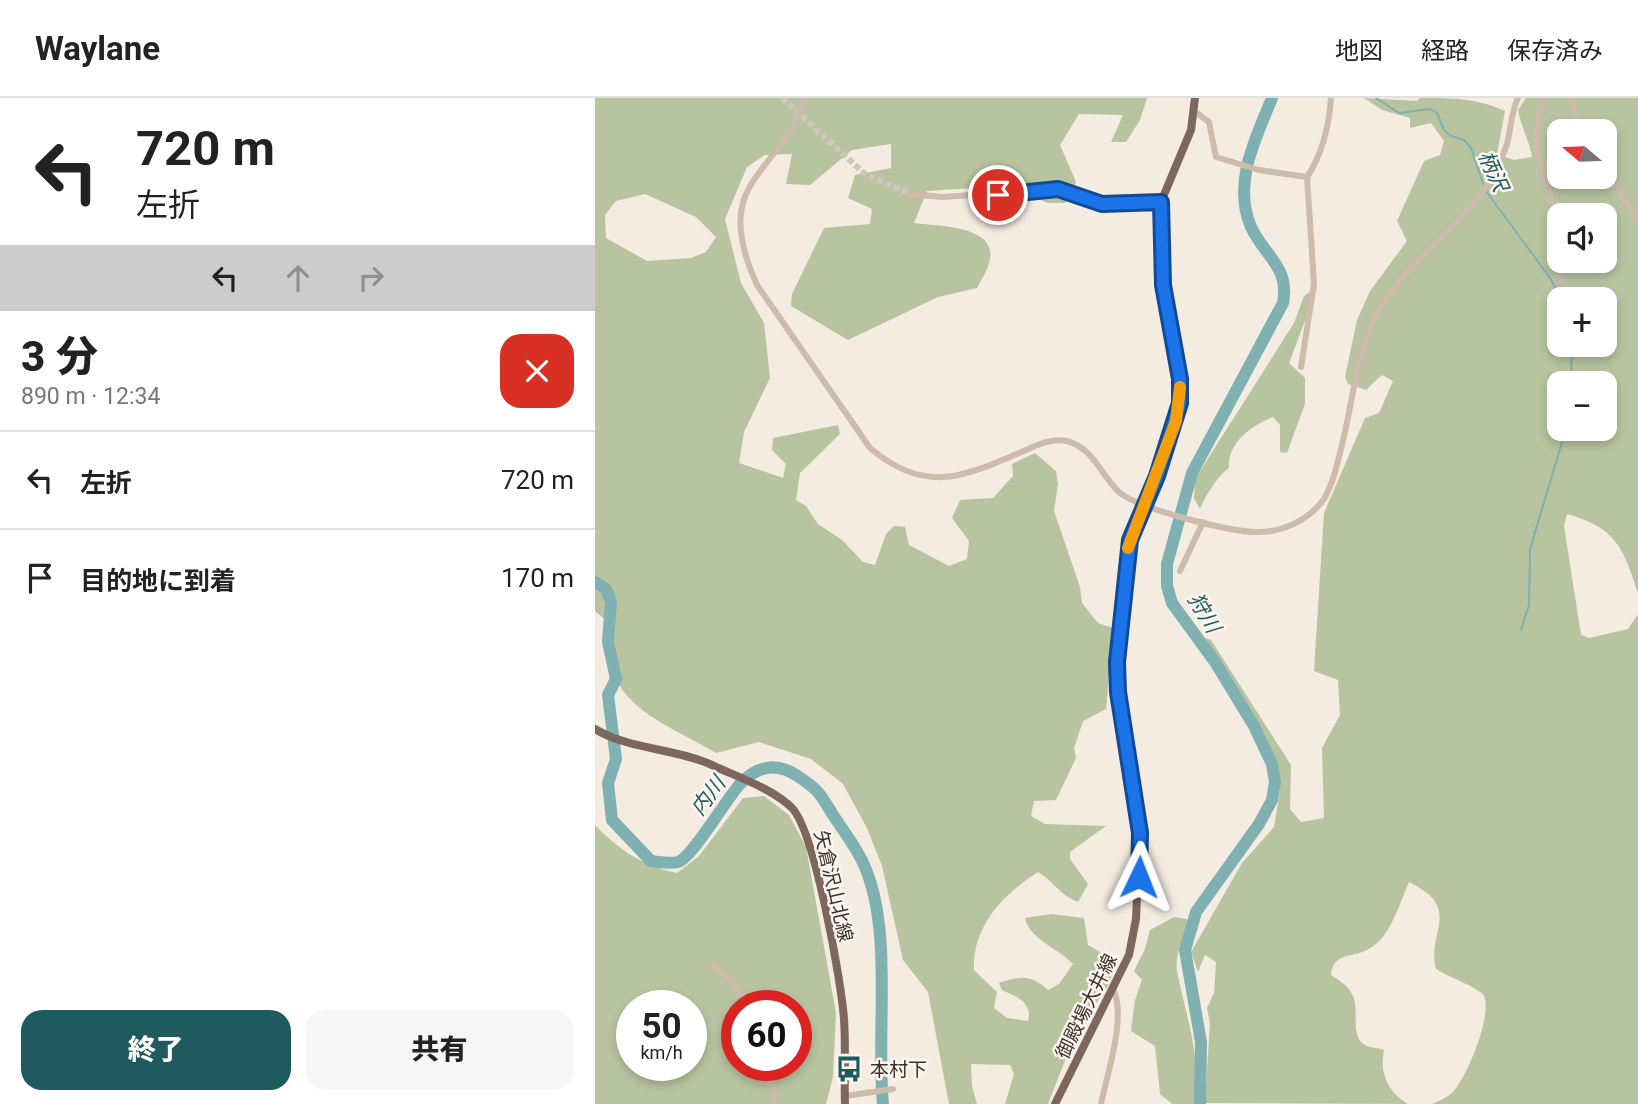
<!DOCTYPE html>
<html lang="ja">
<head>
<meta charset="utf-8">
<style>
  :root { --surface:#fff; --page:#f6f6f6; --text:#222; --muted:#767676; --line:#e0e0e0; --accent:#1f5a5e }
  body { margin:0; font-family:Roboto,"Noto Sans JP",sans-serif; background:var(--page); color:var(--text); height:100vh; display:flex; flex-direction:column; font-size:26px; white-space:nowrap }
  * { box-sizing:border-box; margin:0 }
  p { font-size:23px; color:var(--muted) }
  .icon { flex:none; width:38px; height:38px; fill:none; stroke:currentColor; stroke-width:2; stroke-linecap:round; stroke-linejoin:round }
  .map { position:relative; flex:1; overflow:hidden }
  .drawer { display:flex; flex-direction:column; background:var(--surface); width:595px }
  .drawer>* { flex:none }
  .guide { background:#fff; color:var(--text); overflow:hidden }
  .needle { width:46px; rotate:289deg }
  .buttons { position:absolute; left:952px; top:21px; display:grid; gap:14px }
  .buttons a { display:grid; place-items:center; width:70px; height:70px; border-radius:14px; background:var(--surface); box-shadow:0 4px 10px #0003; font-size:35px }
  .speed { position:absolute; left:21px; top:892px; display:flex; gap:14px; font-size:35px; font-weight:700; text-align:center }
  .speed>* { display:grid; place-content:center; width:91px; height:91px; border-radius:50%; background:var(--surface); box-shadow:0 4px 10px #0003; line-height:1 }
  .speed small { font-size:18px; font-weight:400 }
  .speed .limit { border:10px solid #d22; background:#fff; color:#111 }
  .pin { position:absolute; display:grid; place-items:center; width:60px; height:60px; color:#fff; margin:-30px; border:4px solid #fff; border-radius:50%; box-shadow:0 2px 7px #0007 }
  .me { position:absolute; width:77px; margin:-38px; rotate:2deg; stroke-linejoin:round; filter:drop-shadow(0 0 5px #0008) }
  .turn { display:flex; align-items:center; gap:24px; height:147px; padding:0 21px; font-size:32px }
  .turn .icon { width:91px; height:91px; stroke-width:2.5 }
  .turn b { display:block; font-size:49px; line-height:60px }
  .lanes { display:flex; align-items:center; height:66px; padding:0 21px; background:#0003; justify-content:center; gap:35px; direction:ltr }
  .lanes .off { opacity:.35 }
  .round { display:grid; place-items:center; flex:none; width:74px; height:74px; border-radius:21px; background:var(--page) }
  .headline { display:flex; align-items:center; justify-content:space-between; height:119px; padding:0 21px }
  h1 { font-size:42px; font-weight:800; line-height:52px }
  .action { display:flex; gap:14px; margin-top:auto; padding:14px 21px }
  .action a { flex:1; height:80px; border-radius:21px; background:var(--accent); color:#fff; font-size:28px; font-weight:800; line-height:80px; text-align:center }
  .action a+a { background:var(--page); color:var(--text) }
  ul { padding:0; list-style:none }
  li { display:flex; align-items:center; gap:21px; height:98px; padding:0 21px; border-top:2px solid var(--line) }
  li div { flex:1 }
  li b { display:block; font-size:26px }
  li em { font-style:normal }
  header { display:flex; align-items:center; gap:42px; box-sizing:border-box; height:98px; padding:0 35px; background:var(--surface); border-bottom:2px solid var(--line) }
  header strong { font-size:33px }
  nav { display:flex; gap:38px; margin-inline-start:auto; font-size:24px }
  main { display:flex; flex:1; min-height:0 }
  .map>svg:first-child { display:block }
</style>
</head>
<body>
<header>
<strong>Waylane</strong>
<nav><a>地図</a><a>経路</a><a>保存済み</a></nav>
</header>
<main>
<section class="drawer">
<div class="guide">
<div class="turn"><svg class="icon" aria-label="left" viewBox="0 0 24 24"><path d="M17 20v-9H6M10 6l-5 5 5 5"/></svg><div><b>720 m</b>左折</div></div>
<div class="lanes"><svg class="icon" aria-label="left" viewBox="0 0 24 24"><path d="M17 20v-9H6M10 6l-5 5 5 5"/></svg><svg class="icon off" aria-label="ahead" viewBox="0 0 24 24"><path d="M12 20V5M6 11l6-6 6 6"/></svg><svg class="icon off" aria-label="right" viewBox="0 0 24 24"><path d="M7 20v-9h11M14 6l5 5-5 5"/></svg></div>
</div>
<div class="headline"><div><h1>3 分</h1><p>890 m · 12:34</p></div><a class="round" style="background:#d93025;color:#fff"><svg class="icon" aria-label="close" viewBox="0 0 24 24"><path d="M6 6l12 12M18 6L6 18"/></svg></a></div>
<ul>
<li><svg class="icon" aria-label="left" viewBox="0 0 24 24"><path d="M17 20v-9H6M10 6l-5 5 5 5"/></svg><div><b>左折</b></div><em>720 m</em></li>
<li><svg class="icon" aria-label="arrive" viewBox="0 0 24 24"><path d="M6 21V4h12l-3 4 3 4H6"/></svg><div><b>目的地に到着</b></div><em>170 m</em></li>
</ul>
<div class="action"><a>終了</a><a>共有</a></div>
</section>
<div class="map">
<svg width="1043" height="1006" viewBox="0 0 1043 1006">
  <rect width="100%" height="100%" fill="#f4ebe1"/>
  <path fill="#b8c4a0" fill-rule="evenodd" d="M0,0h552l-7,22 -14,22h-15l12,-27 -44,-1 -19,31 16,37 -11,21h-17l-42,-17 -79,5 -13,32c22,3 87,2 75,40 -2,9 -8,17 -12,25l-39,9 -90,43 -57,-34 1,-12 32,-66 46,-4 2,-15 -24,-11 7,-23 36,-7v-24l-39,6 -42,35 -24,-1 6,-30 -27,1 -18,12 -22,52 16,64 23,40 6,55 -26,54 -5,31 44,15 3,-14 -14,-14 1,-12 65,-13 2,9 -40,39 -4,27 10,6 12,18 24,16 21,22 12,3 11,-31 8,-8 11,1 4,18 40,21 18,-7 2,-18 -17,-23 8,-18 33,-2 20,-22 -1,-12 23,-11 21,18 2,13 -4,27 26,76 2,16 16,20 15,5 -7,81 -23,12 -9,27 2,10 -20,42 -22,1 -3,15 14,8 61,2 -36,26v7l18,25 -10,18c-20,-8 -22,-19 -40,-30 -35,22 -66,55 -64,98l23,22 -3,16 13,10 21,3c5,-19 -11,-24 -26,-31l-3,-7c22,-7 31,-9 49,7l11,-6 14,-20c-15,-16 -44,-25 -48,-46l26,-4 33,4 4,27 22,13 3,11 -4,15 -34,51 -27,69h-43l9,-30 -4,-9 -39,-1 1,22 5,18h-28l-21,-112 -25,-32 -21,-94 -15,-38 -24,-44 -32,-25 -52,-17 -43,11c-31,-19 -80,-37 -98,-70 -10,-16 -8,-42 -9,-60l-14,-12zM50,96l51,23 20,20 -10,15 -15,6 -44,3 -41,-23 -1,-23 11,-14z
    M769,0l53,3 3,-3c31,0 57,0 85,13l-8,43 17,6 18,-3c-3,-18 -11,-30 -14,-47l8,-12h112v495c-15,-46 -22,-65 -71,-79l-3,12 17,109 8,3 39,-9 10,-15v490h-206c7,-3 14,-6 20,-11 14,-13 41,-79 32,-97 -4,-8 -38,-20 -48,-27 -10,-38 28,-60 -27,-87 -10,22 -18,55 -40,67 -16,9 -36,3 -38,26 8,5 16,10 21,19 9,15 -4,44 15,52 5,2 12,2 17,4 -5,23 4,42 24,54l-203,-1 5,-80 -3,-15 7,-15 2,-31 -11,-7 -7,17 -7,-20 51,-89 32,-36 6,-37 -1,-19 -17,-40 -57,-93 6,2 80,125 -1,44 11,13 23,-4 -2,-70 18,-33 -2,-35 -24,-9 10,-158 41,-95 14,-5 14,-32 -11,-6 -16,15 -18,-6 -3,-7 12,-57 13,-29 37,-50 -10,-20 27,-60 16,-6 4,-14 -13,-18 -21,5v-10l-28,-8zM964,33h46v46h-46zM964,117h46v46h-46zM964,201h46v46h-46zM964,285h46v46h-46z
    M716,193l-5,27 -17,45 16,15v26l-18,49 -7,-1v-27l-7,-8c-21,8 -46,26 -44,51 -10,6 -25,30 -29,41l-6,-11 1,-19 99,-156 10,-27z
    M169,698l25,19 17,32 30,166 -3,64 -7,27h-231v-279c24,25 48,41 82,48l22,-17 44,-58zM37,908h59v60h-59zM142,908h59v60h-59z
    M579,819l13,2c-1,19 -13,33 -10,52 9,47 25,85 17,133h-22l-12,-10 -5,-48 -24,-15 4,-31 7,-20 -8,-9 11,-22 5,-19z"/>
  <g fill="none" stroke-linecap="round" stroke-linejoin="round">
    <path stroke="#7fb0b2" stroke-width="2" d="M781,0l23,15 31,-4 7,4 7,17 7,6 13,4 7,8 13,38
      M891,93l64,87 11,21
      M976,285l1,-38
      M926,532l8,-25 1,-56 36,-120"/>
    <path stroke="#7fb0b2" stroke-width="12" d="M0,484l11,7 5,12 -3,41 8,37 -8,16 8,64 -8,24 4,37 39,41c9,1 18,3 27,1 14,-4 49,-64 62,-78 17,-18 36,-22 56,-9 28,18 24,21 41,46 10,15 21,29 28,46 28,67 11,163 18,237
      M605,1006l1,-62 -16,-92 11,-38 63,-88 13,-24 3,-18 -3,-18 -18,-38 -39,-64 -43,-59 -5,-17v-22l25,-91 91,-170c7,-36 -18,-46 -32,-76 -19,-44 5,-89 21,-129"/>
    <path stroke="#cfc6bd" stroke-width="6" stroke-dasharray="6 3" stroke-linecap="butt" d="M187,0l84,77 45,19"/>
    <path stroke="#cdbbac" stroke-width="6" d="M210,0c-28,82 -96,80 -48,187l113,163c57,48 95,28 156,2 13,-6 27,-12 41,-9 26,7 34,34 52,51 19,17 109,39 136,40 26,1 53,-11 69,-33 9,-15 13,-34 17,-50 11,-43 15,-93 35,-133 23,-45 69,-77 100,-116 13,-16 25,-37 31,-56 4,-15 4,-32 11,-46
      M950,0c-19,45 -3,66 8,109 6,24 6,51 8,75
      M975,0l14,33
      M599,13l15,11 7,35 43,13 48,7
      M1010,74l33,47
      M316,96l32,3 114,-8 45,15 59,-2
      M706,269l13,-83 -7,-107c16,-24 22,-51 24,-79
      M585,473l23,-49
      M117,866l17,15 21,27
      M173,968l7,38
      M250,998l48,-7
      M506,1006c6,-30 26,-88 12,-115"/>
    <path stroke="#7d675c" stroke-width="8" d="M0,631c35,21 80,19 117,36 25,12 60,23 80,43 23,24 49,172 52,211 2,28 0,57 1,85
      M460,1006l74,-149 7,-36 4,-86 -22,-141 -1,-30 13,-122 27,-64 23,-73v-24l-17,-94 -2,-83 30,-72 4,-32"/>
  </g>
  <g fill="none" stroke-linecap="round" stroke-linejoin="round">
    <g stroke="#114b97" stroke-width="18">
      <path id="route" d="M403,97l60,-6 44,15 59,-2 2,83 17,94v24l-23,73 -27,64 -13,122 1,30 22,141 -1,44"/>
    </g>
    <use href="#route" stroke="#1a73e8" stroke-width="12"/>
    <path stroke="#f59e0b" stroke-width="12" d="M533,450l48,-127 4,-34"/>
  </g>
  <defs>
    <g id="bus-bare" transform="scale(2.1)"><path d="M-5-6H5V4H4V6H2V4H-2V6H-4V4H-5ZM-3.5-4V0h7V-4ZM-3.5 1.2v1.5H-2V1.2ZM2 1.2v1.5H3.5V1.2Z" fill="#1f5a5e" stroke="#fbf5ee" stroke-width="2.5" paint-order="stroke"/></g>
  </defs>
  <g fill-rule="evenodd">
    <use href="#bus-bare" x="254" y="971"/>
  </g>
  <g text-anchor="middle" stroke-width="5" stroke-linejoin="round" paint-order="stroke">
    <g font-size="19" fill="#3b302b" stroke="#fbf5ee">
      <text transform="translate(239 788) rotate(77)" y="7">矢倉沢山北線</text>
      <text transform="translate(491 908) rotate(-64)" y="7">御殿場大井線</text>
    </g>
    <g font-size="19" fill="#3b302b" stroke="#fbf5ee" text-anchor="start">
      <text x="275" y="978">本村下</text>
    </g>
    <g font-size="21" font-style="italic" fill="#1f5a5e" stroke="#fbf5ee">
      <text transform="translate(898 73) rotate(66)" y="7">柄沢</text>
      <text transform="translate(609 515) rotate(59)" y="7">狩川</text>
      <text transform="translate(113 698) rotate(-53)" y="7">内川</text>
    </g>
  </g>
</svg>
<div class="buttons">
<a><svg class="needle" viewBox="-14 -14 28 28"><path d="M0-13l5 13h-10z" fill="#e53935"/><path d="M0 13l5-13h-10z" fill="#767676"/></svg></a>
<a><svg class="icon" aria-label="sound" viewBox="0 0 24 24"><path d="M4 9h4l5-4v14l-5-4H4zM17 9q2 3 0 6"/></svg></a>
<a>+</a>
<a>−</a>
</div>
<div class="speed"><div>50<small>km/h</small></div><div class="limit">60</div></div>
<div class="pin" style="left:403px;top:97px;background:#d93025"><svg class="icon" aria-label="arrive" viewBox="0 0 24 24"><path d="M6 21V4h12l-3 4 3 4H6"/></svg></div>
<svg class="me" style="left:544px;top:779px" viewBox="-20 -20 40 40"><path d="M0-17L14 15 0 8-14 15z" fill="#1a73e8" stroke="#fff" stroke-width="4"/></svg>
</div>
</main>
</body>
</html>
